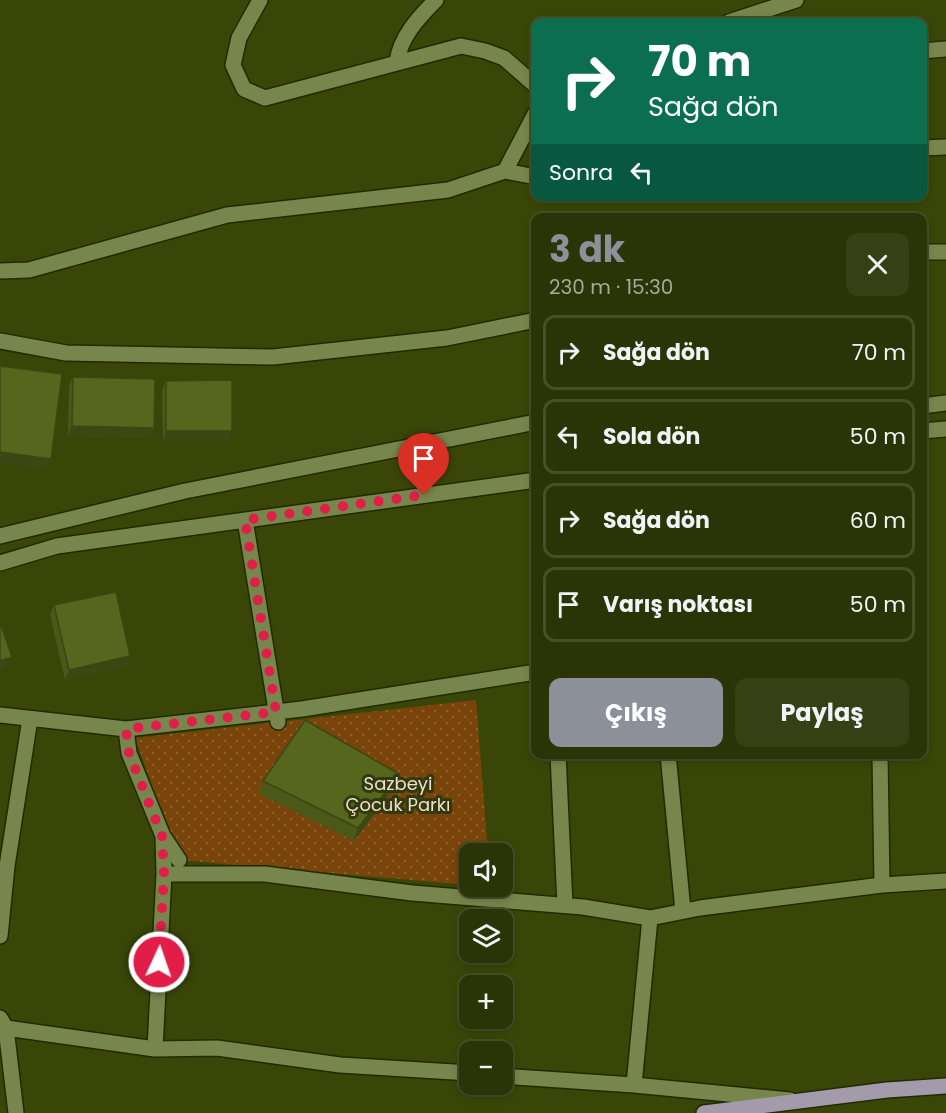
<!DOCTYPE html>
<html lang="tr">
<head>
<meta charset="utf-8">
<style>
  :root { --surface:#2b3406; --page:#373f14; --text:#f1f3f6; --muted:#a6aa9b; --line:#474f28; --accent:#8c9099 }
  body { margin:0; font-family:Poppins,sans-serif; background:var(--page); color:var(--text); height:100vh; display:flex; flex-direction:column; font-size:22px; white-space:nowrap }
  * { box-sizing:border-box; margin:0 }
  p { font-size:20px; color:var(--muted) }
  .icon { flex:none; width:33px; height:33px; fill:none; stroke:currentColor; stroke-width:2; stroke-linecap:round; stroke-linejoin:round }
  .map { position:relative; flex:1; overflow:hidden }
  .sheet { position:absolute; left:531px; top:213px; width:396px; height:546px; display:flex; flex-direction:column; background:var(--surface); border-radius:12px; box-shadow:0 3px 9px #0003,0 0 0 2px var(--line) }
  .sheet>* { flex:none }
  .top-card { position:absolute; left:531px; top:18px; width:396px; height:183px; border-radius:12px; box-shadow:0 3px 9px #0003,0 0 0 2px var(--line); background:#0b6e4f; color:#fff; overflow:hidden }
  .controls { position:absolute; left:459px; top:843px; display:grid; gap:12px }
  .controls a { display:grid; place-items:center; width:54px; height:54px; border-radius:12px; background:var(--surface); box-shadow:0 3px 9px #0003,0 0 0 2px var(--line); font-size:30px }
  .pin { position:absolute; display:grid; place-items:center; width:51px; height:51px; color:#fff; margin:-62px -26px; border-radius:50% 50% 50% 0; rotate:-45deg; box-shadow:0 0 6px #0007 }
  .pin .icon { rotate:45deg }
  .me { position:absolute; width:66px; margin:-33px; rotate:3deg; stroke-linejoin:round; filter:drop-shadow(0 0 4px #0008) }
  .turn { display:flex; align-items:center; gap:21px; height:126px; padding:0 18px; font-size:27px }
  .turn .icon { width:78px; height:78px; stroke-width:2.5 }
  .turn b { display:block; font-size:42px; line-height:51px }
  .then { display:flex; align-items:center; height:57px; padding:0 18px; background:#0003; gap:12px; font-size:22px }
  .round { display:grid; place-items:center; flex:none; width:63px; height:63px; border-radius:12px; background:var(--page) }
  .head { display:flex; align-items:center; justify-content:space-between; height:102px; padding:0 18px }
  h1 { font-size:36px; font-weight:700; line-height:45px; color:var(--accent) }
  .action { display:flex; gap:12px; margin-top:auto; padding:12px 18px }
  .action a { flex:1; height:69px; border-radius:12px; background:var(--accent); color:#fff; font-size:24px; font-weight:700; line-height:69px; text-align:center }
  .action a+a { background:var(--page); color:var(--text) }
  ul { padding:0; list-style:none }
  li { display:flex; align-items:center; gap:18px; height:75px; margin:0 12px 9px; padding:0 6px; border:3px solid var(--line); border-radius:12px }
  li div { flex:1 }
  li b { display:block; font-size:22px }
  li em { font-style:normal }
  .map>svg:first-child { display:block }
</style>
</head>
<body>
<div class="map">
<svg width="946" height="1113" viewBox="0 0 946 1113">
  <defs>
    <pattern id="park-dots" width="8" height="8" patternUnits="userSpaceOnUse" patternTransform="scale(1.5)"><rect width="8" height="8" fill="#784409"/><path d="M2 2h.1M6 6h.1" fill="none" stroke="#8a5f2b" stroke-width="1.8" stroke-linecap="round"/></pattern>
  </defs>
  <rect width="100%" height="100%" fill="#394608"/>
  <path fill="url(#park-dots)" d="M476,700l12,153 -18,1 -1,31 -290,-25 -44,-122z"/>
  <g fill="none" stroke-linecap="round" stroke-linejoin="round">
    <g stroke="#222b00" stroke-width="18">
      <path id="minor" d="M260,0l-21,38 -6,27 11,24 21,9 196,-52 24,5 19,7 32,28
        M729,22l67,-22
        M922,51l24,-2
        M397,62c3,-25 22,-45 39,-62
        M922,148l24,-1
        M505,171l31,-59
        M922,252h24
        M0,271l29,-1 198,-55 221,-25 57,-19 31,6
        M0,341l66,12 207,4 174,-19 89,-18
        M922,406l24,-3
        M922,431l24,-2
        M245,520l33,202
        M0,536l185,-45 351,-69
        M0,563l57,-17 479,-66
        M0,715l126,14 176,-20 234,-37
        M126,729l3,24 34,83 1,38 -9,175
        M558,754l7,151
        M668,754l15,157
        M880,754l2,131 64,-4
        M163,836l16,24
        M164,874h101l147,19 171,14 67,11 50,-10 182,-23
        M650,918l-16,167 156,15
        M0,936l7,-70 23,-147
        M0,1018l6,10 10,85
        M0,1030l6,-2 149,21 62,-1 123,17 130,8
        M502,1076l132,9"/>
    </g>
    <g stroke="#222b00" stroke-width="18">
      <path id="major" d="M704,1113l183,-23 59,-4"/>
    </g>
    <use href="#minor" stroke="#77864c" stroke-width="15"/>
    <use href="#major" stroke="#a39aab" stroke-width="15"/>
  </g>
  <path fill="#4a5819" d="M73,377l78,61 -83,-2 1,-50z
    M166,381l63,60h-66l-1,-50z
    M54,605l76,51 -3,10 -62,14 -15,-65z
    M399,774l-5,13 -40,54 -95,-47 4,-13z"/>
  <path fill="#3c4714" d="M72,426l82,2 -3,10 -83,-2z
    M166,431h66l-3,10h-66z
    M0,452l51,7 -4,10 -47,-6z
    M130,656l-3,10 -62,14 4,-10z
    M12,657l-4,10 -8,3v-9z
    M399,774l-5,13 -40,54 4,-13z"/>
  <path fill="#56661d" stroke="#3c4714" stroke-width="1.5" d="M0,366l62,8 -11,85 -51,-7z
    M73,377l82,2 -1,49 -82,-2z
    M232,380v51h-66v-50z
    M116,592l14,64 -61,14 -15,-65z
    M0,623l12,34 -12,4z
    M305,720l94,54 -41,54 -95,-47z"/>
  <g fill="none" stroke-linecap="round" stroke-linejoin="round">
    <path stroke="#e11d48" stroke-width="10" stroke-dasharray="0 18" d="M159,962l5,-88 -2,-38 -33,-83 -3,-24 150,-17 -31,-192 179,-25"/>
  </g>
  <g text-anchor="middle" stroke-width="6" stroke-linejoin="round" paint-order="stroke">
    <g font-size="18" fill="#f1ddcd" stroke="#303a0e">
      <text x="398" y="790">Sazbeyi<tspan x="398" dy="21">Çocuk Parkı</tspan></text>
    </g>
  </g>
</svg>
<div class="controls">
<a><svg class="icon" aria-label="sound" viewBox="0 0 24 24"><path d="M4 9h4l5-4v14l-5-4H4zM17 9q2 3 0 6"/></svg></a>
<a><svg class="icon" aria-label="layers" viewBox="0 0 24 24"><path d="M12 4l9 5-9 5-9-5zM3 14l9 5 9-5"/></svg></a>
<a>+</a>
<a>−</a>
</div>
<div class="pin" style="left:424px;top:495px;background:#d93025"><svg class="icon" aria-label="arrive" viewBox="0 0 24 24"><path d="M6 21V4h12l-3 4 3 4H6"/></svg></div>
<svg class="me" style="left:159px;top:962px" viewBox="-20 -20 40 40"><circle r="17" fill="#e11d48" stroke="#fff" stroke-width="3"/><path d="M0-11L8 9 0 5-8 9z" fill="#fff"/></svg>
<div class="top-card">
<div class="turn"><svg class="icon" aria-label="right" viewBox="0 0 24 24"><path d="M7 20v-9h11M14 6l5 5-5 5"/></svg><div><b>70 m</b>Sağa dön</div></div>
<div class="then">Sonra<svg class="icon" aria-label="left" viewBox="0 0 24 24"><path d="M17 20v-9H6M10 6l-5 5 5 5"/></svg></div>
</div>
<section class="sheet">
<div class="head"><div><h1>3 dk</h1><p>230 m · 15:30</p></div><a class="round"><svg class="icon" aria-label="close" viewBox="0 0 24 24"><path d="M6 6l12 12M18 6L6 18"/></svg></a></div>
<ul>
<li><svg class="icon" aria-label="right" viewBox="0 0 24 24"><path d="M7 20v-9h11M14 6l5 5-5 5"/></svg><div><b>Sağa dön</b></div><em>70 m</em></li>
<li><svg class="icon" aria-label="left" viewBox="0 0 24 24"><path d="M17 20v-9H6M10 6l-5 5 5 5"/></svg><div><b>Sola dön</b></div><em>50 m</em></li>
<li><svg class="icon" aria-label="right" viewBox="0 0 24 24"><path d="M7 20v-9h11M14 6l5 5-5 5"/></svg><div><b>Sağa dön</b></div><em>60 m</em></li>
<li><svg class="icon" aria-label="arrive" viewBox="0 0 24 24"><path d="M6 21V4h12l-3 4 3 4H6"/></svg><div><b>Varış noktası</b></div><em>50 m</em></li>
</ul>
<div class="action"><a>Çıkış</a><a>Paylaş</a></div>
</section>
</div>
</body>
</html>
